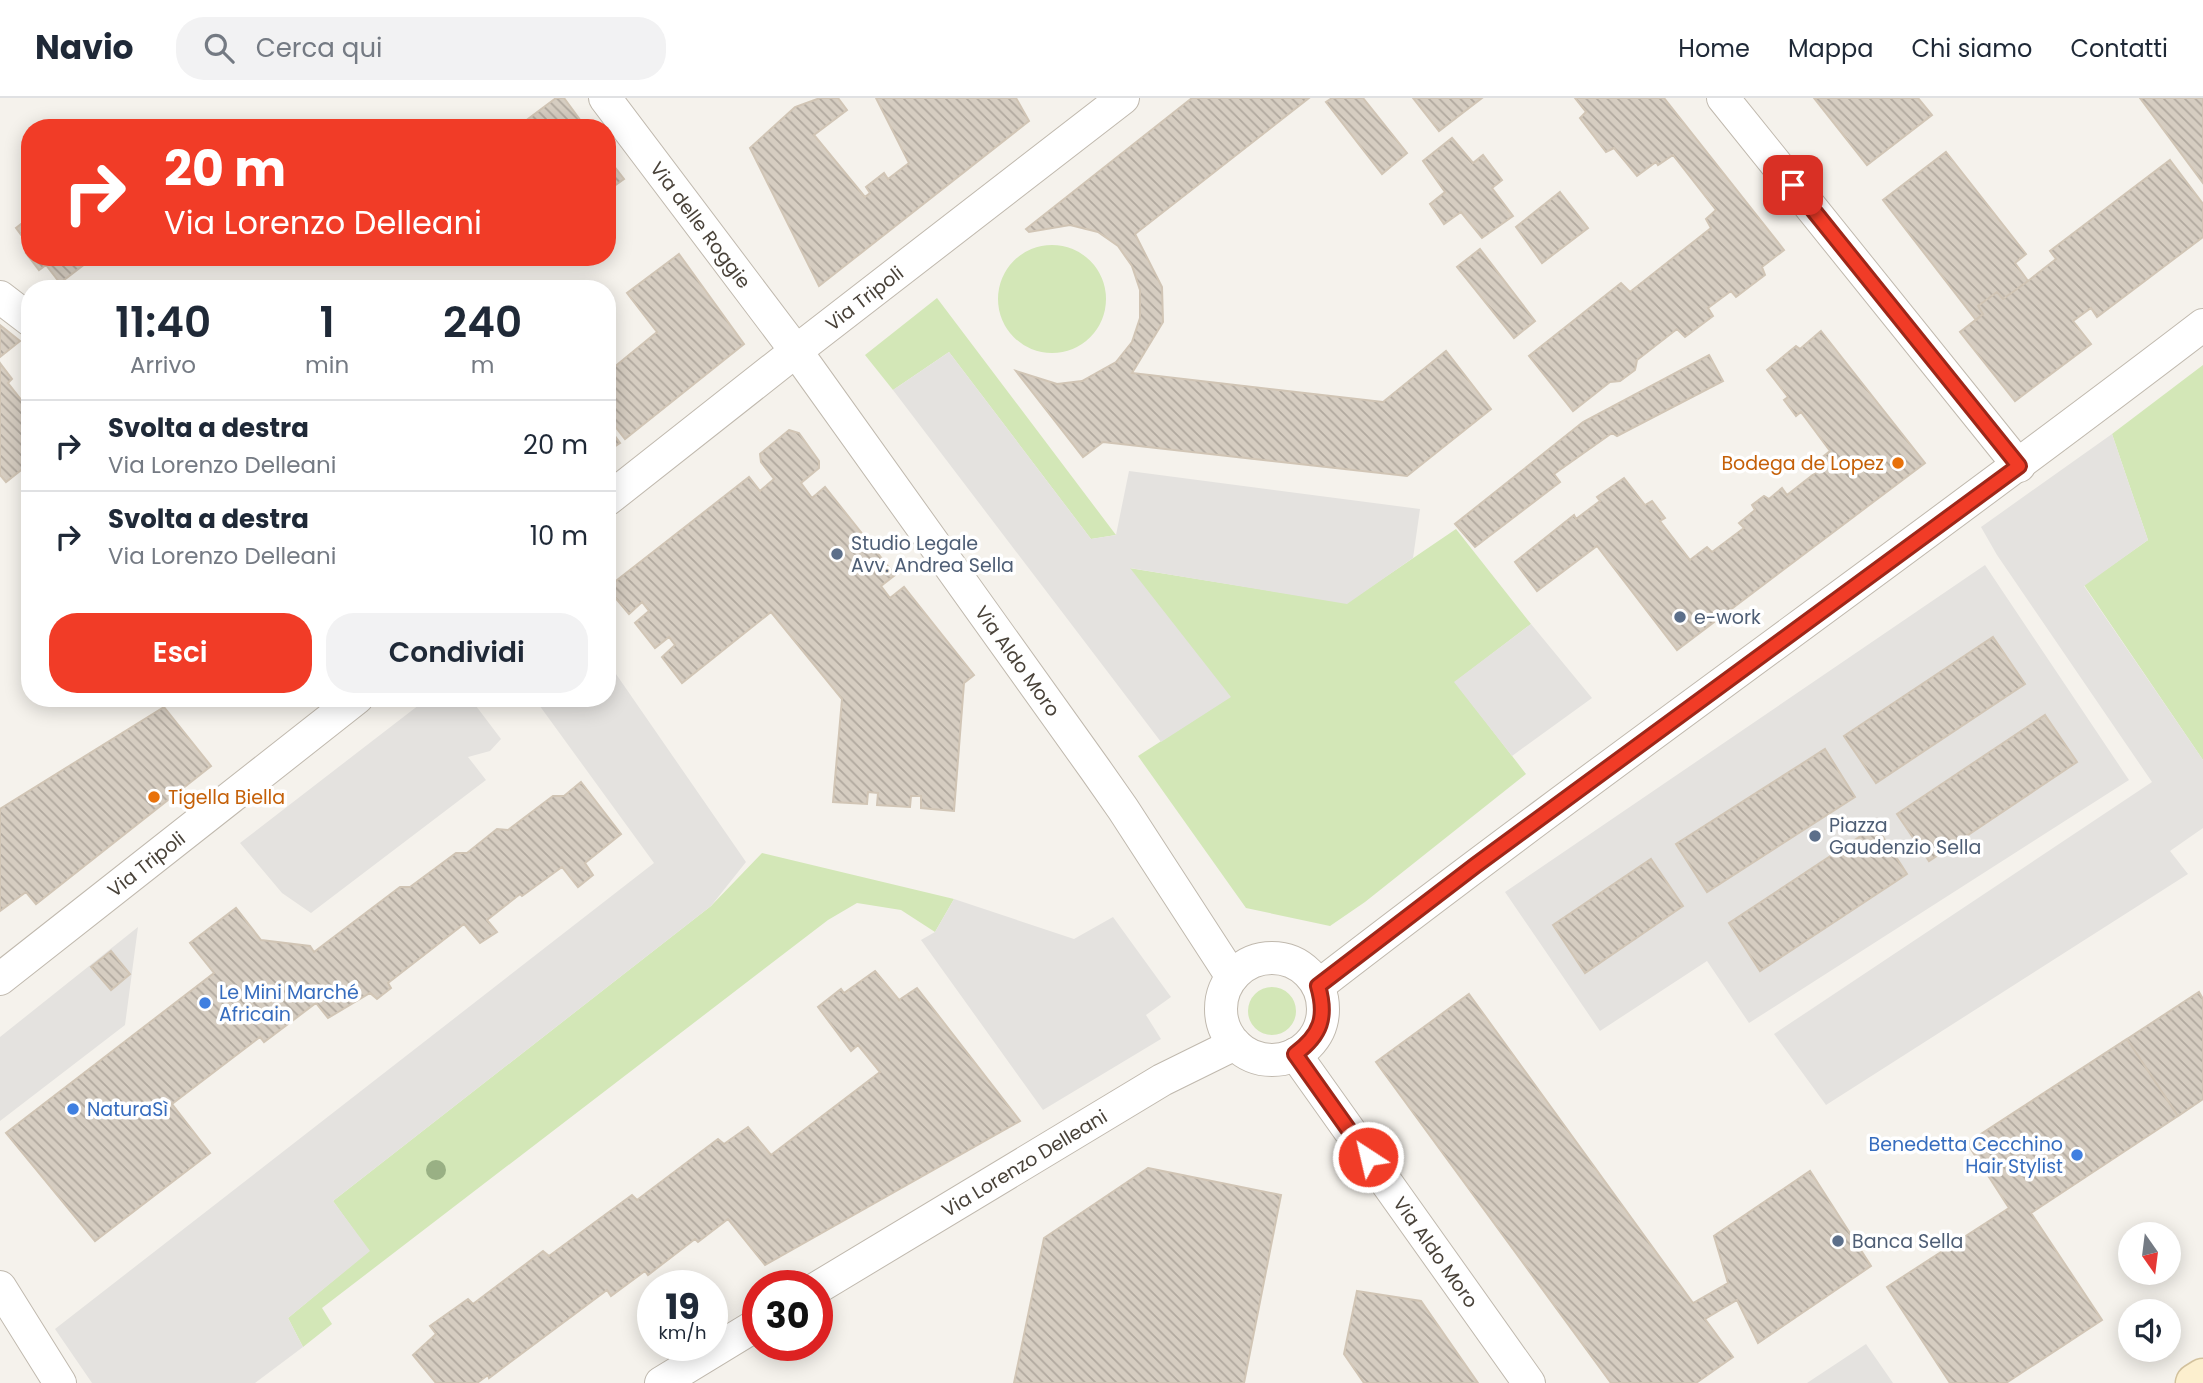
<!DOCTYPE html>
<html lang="it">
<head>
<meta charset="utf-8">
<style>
  :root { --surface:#fff; --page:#f2f2f3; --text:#1f2937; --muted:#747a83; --line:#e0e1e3; --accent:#f13c27 }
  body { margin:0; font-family:Poppins,sans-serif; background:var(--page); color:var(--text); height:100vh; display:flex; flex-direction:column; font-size:26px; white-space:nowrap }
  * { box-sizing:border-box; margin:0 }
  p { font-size:23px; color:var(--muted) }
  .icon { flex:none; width:38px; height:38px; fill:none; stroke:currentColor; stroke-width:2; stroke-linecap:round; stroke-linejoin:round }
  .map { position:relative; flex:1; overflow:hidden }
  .sheet { position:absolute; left:21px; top:182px; width:595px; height:427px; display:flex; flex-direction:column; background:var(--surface); border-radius:28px; box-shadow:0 4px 18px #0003 }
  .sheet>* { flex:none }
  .guide { position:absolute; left:21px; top:21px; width:595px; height:147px; border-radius:28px; box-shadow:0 4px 18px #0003; background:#f13c27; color:#fff; overflow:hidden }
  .needle { width:46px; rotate:166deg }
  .tools { position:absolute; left:2118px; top:1124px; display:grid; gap:14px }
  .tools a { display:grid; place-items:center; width:63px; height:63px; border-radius:50%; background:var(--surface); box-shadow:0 4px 18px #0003; font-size:35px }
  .speed { position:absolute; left:637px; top:1172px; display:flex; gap:14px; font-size:35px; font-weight:700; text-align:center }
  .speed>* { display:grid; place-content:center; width:91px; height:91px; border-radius:50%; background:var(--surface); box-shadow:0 4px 18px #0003; line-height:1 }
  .speed small { font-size:18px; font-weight:400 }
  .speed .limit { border:10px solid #d22; background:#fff; color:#111 }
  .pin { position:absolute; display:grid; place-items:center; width:60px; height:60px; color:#fff; margin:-30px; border-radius:14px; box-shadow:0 4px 10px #0006 }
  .me { position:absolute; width:77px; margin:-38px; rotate:325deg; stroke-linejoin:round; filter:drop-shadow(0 0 5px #0008) }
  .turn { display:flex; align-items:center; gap:24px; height:147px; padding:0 28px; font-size:32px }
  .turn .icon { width:91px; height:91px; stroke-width:2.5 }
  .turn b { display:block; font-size:49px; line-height:60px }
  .eta { display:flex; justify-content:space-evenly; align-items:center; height:119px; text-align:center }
  .eta b { font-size:42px; font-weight:600; line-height:49px }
  .primary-button { display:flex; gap:14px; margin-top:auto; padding:14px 28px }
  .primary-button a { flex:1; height:80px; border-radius:28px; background:var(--accent); color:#fff; font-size:28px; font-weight:600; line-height:80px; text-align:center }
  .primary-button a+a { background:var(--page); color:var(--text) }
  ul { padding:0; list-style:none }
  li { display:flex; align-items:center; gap:21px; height:91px; padding:0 28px; border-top:2px solid var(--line) }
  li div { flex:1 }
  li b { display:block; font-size:26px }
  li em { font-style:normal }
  header { display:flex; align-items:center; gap:42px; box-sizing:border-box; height:98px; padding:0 35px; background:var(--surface); border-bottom:2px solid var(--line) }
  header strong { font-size:33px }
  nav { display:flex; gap:38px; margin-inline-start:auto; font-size:24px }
  .search { width:490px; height:63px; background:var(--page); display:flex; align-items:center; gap:18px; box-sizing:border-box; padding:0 24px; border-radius:28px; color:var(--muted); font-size:26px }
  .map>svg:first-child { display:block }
</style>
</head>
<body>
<header>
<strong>Navio</strong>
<div class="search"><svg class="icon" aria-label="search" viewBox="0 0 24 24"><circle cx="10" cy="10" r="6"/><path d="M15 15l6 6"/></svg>Cerca qui</div>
<nav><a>Home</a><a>Mappa</a><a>Chi siamo</a><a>Contatti</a></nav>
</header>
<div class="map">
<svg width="2203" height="1285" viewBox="0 0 2203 1285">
  <defs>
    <pattern id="building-back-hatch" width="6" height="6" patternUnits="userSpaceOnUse" patternTransform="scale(1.75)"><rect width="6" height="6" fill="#d6cdc1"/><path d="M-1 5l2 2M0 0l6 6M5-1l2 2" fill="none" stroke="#b0a89e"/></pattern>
  </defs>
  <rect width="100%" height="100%" fill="#f5f2ec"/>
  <path fill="#d3e7b7" d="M998 201a54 54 0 1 1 108 0a54 54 0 1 1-108 0Z
    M937,200l179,237 -25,4 -142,-187 -56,38 -28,-35z
    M2203,267v395l-119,-175 64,-45 -36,-106z
    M1456,431l75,95 -76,58 71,92 -161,128 -35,24 -84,-18 -108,-152 92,-59 -101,-129 218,35z
    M762,755l192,46 -19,33 -34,-22 -44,-7 -29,17 -506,388 10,16 -29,23 -15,-29 81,-67 -36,-50 378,-295z
    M1248 913a24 24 0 1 1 48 0a24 24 0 1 1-48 0Z"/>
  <path fill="#e4e2df" d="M949,254l142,187 25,-4 13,-64 291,38 -7,49 -66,46 -217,-36 101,129 -70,45 -268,-352z
    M2112,336l36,106 -64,46 119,174v68l-33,23 18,23 -362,231 -52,-71 378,-252 -155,-227 -16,-28z
    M1985,467l144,215 -380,243 -42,-62 -107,70 -95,-139z
    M1531,526l61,74 -80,58 -58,-74z
    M607,563l139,201 -35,44 -378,295 37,50 -82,67 15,29 -48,36h-163l-37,-54 599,-466 -120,-165h73z
    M428,600h42l31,41 -11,12 -22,6 18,23 -175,133 -29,-20 -42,-50z
    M954,801l120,40 39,-22 58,80 -25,18 15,24 -118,71 -122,-170 14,-8z
    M138,829l-13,98 -125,96v-84z
    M1866,1246l27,39h-86z"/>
  <path fill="url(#building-back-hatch)" stroke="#d1c5b5" stroke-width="2" d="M556,0h8l22,30h-70z
    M820,0h18l9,12 -33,25 51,62 5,-4 -4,-6 18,-14 4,6 21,-16 -33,-65h140l13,23 -210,165 -69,-138 45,-41z
    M1192,0h117l-174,136 27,53 1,35 -31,51 251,29 63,-51 45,58 -84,67 -304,-34 -20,15 -67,-86 41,13 25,-3 34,-19 16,-20 8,-24v-28l-8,-24 -14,-20 -20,-14 -28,-7 -41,7 -3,-3z
    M1332,0h31l44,55 -25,21 -56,-72z
    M1413,0h69l-43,33z
    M1575,0h89l120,152 -22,17 3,8 -29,22 -5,-6 -23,17 5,8 -28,21 -8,-8 -40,31 -2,10 -15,11 -10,1 -37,29 -44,-55 92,-73 9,9 81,-64 -5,-9 10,-9 -43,-55 -15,10 -2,-3 -19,14 -23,-28 -8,4 -26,-34 6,-6z
    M1814,0h104l14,17 -65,50z
    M2140,0h63v85z
    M1452,40l21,25 10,-8 19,25 -10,8 21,28 -31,22 -21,-26 -17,12 -14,-20 15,-12 -22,-31z
    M1946,54l80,102 -11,9 13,18 -25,18 -6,-7 -19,14 5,8 -7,6 -93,-120z
    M607,59l17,22 -17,12z
    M2170,62l33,44v33l-106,80 -6,-9 -18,13 18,23 -76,57 -55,-69 23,-18 -5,-8 19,-14 6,7 25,-18 28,-22 -6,-8z
    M1560,94l28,36 -46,35 -26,-36z
    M30,119v30l-14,-19z
    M1480,151l55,72 -21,17 -57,-71z
    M30,152v7h64l-34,26 -14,-18 -7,5 -13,-17z
    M679,156l65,90 -119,95 -18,-23v-43l50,-41 -30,-39z
    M0,227l20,16 -20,16z
    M1821,233l104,132 -248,187 -80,-104 -60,45 -22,-29 59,-47 2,4 24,-18 -3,-4 27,-19 21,27 7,-4 13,17 -5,3 30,39 17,-13 5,5 32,-24 -5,-5 16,-13 -3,-5 12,-9 5,3 13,-11 5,7 32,-25 -5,-6 16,-13 -29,-39 -5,4 -12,-16 4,-3 -21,-27 29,-24 4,3z
    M1709,257l14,26 -106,55 -5,-3 -58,41 6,8 -85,65 -20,-23 128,-102z
    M0,265l12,16 -4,4 22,28v52l-24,19 -6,-7z
    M789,332l10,3 20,28v7l-18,15 11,15 13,-11 70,88 -14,11 9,12 14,-11 70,88 -10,8 -10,128 -33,-3v-12h-10l-1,11 -33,-2 1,-12 -10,-1 -1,12 -34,-2 9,-103 -71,-87 -89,71 -20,-26 13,-12 -6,-8 -14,11 -20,-25 14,-12 -7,-9 -13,12 -22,-26 142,-111 11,14 14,-12 -13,-17 -1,-8z
    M612,334l8,11 -12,8 -1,-15z
    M1993,539l32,47 -149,99 -32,-47z
    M164,609l47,59 -175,138 -10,-12 -26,19v-102z
    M2045,617l32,47 -148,99 -32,-47z
    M1825,651l30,48 -148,95 -31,-48z
    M581,684l40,52 -36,29 8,12 -15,12 -16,-20 -40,29 -2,-2 -33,26 10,12 -17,11 -16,-19 -76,59 3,5 -14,11 -7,-6 -42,25 -12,-15 -52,39 -4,-5 -88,67 38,49 -115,88 -89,-108 208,-160 -24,-30 46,-35 25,32 49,6 4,6 86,-65h10l46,-34h11l30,-24 11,1 45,-34h11z
    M1876,728l31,48 -147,97 -31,-48z
    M1651,761l32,47 -98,67 -32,-48z
    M111,853l19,23 -19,16 -20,-23z
    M875,873l24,29 18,-12 103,133 -255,144 -37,-46 -30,23 -3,-3 -47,36 -3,-4 -34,25 -4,-6 -118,88 -1,-3 -11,8h-41l-23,-28 23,-21 -6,-8 38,-27 5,5 70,-53 6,5 83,-61 5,5 81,-61 6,5 24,-17 23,28 109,-83 -22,-27 -7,6 -33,-44 23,-18 3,4z
    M2199,894l4,7v100l-25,17 -51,-77z
    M1469,896l224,309 35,-20 -14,-47 96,-65 61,95 -113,77 -21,-43 -32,19 28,38 -37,26h-85l-235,-321z
    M2127,941l51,77 -147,97 71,107 -96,63h-56l-63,-96 122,-79 -42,-65z
    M1148,1070l133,27 -37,188h-230l30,-145z
    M1357,1193l64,10 57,82h-114l-20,-29z"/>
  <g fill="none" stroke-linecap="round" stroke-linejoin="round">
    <g stroke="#c0b9ae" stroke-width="34">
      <g id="minor">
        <path id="s1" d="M605,0l191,253 299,418 28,40 109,168"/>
        <path d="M1723,0l296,368"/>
        <path d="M0,199l30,23"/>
        <path id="s2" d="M607,402l189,-149 327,-253"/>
        <circle cx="1272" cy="911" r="51"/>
        <path id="s3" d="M0,881l357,-281"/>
        <path d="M1318,888c291,-225 593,-437 885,-661"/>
        <path id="s4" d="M1295,956l234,329"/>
        <path d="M0,1189l60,96"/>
        <path id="s5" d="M817,1190l345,-208 73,-36"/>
        <path d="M661,1285l97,-59"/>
      </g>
    </g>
    <g stroke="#d3c29d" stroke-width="41">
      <path id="secondary" d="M2195,1285l8,-5"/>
    </g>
    <use href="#minor" stroke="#fff" stroke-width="32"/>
    <use href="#secondary" stroke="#fcefce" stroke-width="38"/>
  </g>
  <circle fill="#99b084" cx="436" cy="1072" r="10"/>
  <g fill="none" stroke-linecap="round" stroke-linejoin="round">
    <g stroke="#9d2719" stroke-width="18">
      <path id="route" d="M1368,1059l-73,-103c26,-19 32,-37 23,-68l158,-121 543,-399 -226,-281"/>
    </g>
    <use href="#route" stroke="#f13c27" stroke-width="12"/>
  </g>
  <g fill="#e8710a" stroke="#fff" stroke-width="2.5">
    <circle cx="1898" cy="365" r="7"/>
    <circle cx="154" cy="699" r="7"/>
  </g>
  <g fill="#5c6f8a" stroke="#fff" stroke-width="2.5">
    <circle cx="837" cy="456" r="7"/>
    <circle cx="1680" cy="519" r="7"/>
    <circle cx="1815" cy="738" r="7"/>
    <circle cx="1838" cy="1143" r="7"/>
  </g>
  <g fill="#3f7fe0" stroke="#fff" stroke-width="2.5">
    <circle cx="205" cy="905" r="7"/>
    <circle cx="73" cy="1011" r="7"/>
    <circle cx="2077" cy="1057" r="7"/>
  </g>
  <g text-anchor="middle" stroke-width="7" stroke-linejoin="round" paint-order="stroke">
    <g font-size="19" fill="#494239" stroke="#fff">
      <text dy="7" stroke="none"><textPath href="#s1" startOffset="159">Via delle Roggie</textPath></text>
      <text dy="7" stroke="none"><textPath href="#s2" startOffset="327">Via Tripoli</textPath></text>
      <text dy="7" stroke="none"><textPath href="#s1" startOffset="698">Via Aldo Moro</textPath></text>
      <text dy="7" stroke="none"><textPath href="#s3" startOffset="186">Via Tripoli</textPath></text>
      <text dy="7" stroke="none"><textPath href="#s5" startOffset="242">Via Lorenzo Delleani</textPath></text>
      <text dy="7" stroke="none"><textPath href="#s4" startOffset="243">Via Aldo Moro</textPath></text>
    </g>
    <g font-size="19" fill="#c56008" stroke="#fff" text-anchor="end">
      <text x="1884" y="372">Bodega de Lopez</text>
      <text x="168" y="706" text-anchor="start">Tigella Biella</text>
    </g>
    <g font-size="19" fill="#4e5e75" stroke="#fff" text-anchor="start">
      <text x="851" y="452">Studio Legale<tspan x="851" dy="22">Avv. Andrea Sella</tspan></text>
      <text x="1694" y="526">e-work</text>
      <text x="1829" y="734">Piazza<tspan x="1829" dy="22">Gaudenzio Sella</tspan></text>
      <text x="1852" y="1150">Banca Sella</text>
    </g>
    <g font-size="19" fill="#366cbe" stroke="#fff" text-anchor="start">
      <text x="219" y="901">Le Mini Marché<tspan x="219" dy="22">Africain</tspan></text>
      <text x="87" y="1018">NaturaSì</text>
      <text x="2063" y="1053" text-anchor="end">Benedetta Cecchino<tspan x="2063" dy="22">Hair Stylist</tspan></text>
    </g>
  </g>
</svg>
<div class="tools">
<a><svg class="needle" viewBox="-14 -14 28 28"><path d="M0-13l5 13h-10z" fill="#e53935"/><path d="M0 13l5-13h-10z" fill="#747a83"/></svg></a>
<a><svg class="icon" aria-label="sound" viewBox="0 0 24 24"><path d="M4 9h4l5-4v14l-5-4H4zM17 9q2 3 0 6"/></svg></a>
</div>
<div class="speed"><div>19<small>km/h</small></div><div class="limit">30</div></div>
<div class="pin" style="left:1793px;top:87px;background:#d93025"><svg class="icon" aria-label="arrive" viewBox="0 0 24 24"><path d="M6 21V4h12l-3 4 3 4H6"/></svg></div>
<svg class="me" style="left:1368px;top:1059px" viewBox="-20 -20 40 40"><circle r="17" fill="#f13c27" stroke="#fff" stroke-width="3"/><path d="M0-11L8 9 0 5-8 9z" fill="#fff"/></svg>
<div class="guide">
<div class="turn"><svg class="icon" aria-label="right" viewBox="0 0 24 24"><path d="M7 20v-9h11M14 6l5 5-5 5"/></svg><div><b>20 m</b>Via Lorenzo Delleani</div></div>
</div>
<section class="sheet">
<div class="eta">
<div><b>11:40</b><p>Arrivo</p></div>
<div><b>1</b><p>min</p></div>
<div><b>240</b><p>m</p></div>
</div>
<ul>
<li><svg class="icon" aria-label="right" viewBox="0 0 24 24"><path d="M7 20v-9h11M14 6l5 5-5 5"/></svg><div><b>Svolta a destra</b><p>Via Lorenzo Delleani</p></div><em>20 m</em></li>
<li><svg class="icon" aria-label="right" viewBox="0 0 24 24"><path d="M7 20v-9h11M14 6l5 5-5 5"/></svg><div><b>Svolta a destra</b><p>Via Lorenzo Delleani</p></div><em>10 m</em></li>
</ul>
<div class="primary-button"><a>Esci</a><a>Condividi</a></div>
</section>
</div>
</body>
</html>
